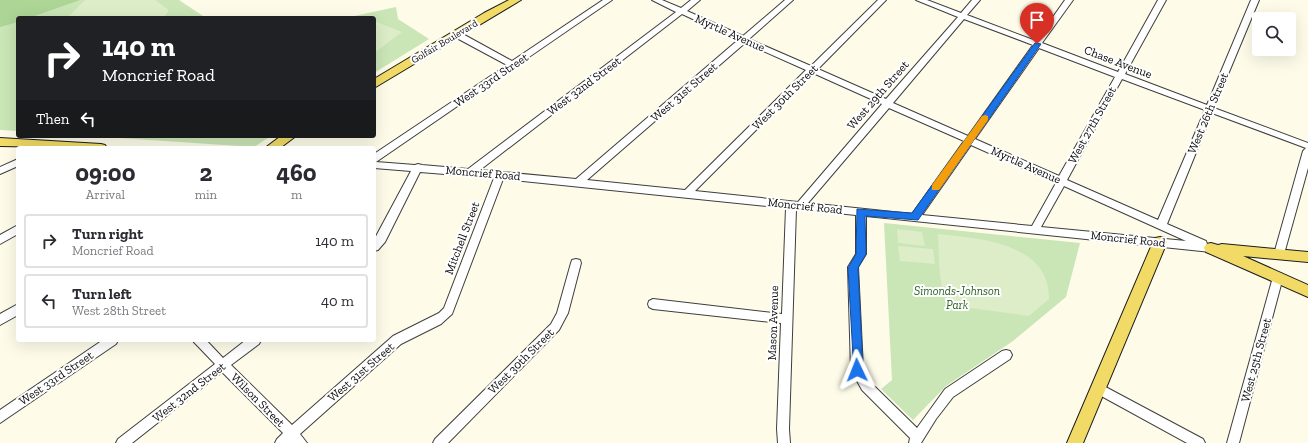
<!DOCTYPE html>
<html lang="en">
<head>
<meta charset="utf-8">
<style>
  :root { --surface:#fff; --page:#f7f7f7; --text:#2b2b33; --muted:#7c7c81; --line:#e1e1e2 }
  body { margin:0; font-family:"Zilla Slab",serif; background:var(--page); color:var(--text); height:100vh; display:flex; flex-direction:column; font-size:15px; white-space:nowrap }
  * { box-sizing:border-box; margin:0 }
  p { font-size:13px; color:var(--muted) }
  .icon { flex:none; width:22px; height:22px; fill:none; stroke:currentColor; stroke-width:2; stroke-linecap:round; stroke-linejoin:round }
  .map { position:relative; flex:1; overflow:hidden }
  .side { position:absolute; left:16px; top:146px; width:360px; height:196px; display:flex; flex-direction:column; background:var(--surface); border-radius:4px; box-shadow:0 4px 16px #0002 }
  .side>* { flex:none }
  .top-card { position:absolute; left:16px; top:16px; width:360px; height:122px; border-radius:4px; box-shadow:0 4px 16px #0002; background:#202124; color:#fff; overflow:hidden }
  .tools { position:absolute; left:1252px; top:12px; display:grid; gap:8px }
  .tools a { display:grid; place-items:center; width:44px; height:44px; border-radius:4px; background:var(--surface); box-shadow:0 4px 16px #0002; font-size:20px }
  .pin { position:absolute; display:grid; place-items:center; width:34px; height:34px; color:#fff; margin:-41px -17px; border-radius:50% 50% 50% 0; rotate:-45deg; box-shadow:0 0 4px #0007 }
  .pin .icon { rotate:45deg }
  .me { position:absolute; width:44px; margin:-22px; rotate:358deg; stroke-linejoin:round; filter:drop-shadow(0 0 3px #0008) }
  .turn { display:flex; align-items:center; gap:14px; height:84px; padding:0 20px; font-size:18px }
  .turn .icon { width:52px; height:52px; stroke-width:2.5 }
  .turn b { display:block; font-size:28px; line-height:34px }
  .then { display:flex; align-items:center; height:38px; padding:0 20px; background:#0003; gap:8px; font-size:15px }
  .eta { display:flex; justify-content:space-evenly; align-items:center; height:68px; text-align:center }
  .eta b { font-size:24px; font-weight:700; line-height:28px }
  ul { padding:0; list-style:none }
  li { display:flex; align-items:center; gap:12px; height:54px; margin:0 8px 6px; padding:0 12px; border:2px solid var(--line); border-radius:4px }
  li div { flex:1 }
  li b { display:block; font-size:15px }
  li em { font-style:normal }
  .map>svg:first-child { display:block }
</style>
</head>
<body>
<div class="map">
<svg width="1308" height="443" viewBox="0 0 1308 443">
  <rect width="100%" height="100%" fill="#fefce9"/>
  <path fill="#cae5b6" d="M0,0h179l27,18h-188v113l-18,-1z
    M396,7l2,12 31,20 -55,34v-55h-29z
    M90,136h181l-17,11z
    M884,223l196,20 -14,54 -53,44 -67,45 -33,34 -32,-31 11,-9z"/>
  <path fill="#add596" d="M0,0h80l-51,18h-11v4l-18,5z"/>
  <path fill="#dcedc7" d="M85,0h70l14,10 -4,6 -5,2h-93z
    M374,21l28,11 -28,21z
    M897,229l25,3 3,14 -27,-3z
    M938,234c42,4 112,9 111,65l-20,17 -80,-11c-11,-12 -10,-54 -11,-71z
    M898,246l35,3 2,15 -35,-3z"/>
  <g fill="none" stroke-linecap="round" stroke-linejoin="round">
    <g stroke="#3e3e3e" stroke-width="2">
      <path id="minor" d="M603,0h9l-236,162 39,3 3,-1 4,1 46,4 208,-157 -24,-12h10l19,8 10,-8h9l-13,11 56,25 42,-36h8l-44,39 62,27 67,-66h8l-68,69 68,30 72,-82 -42,-17h11l34,13 11,-13h8l-13,15 69,26 29,-41h8l-31,43 76,29 40,-72h8l-41,74 82,31 44,-105h8l-45,108 94,35v25l-24,86 -1,3h-8l-1,-3 29,-103 3,-3 -94,-35 -45,111 39,17 1,3 8,1 1,3 -1,3 -4,1 -345,-36v38l-8,13 5,102 7,13 47,46 28,-39 57,-38 4,-1 4,1 2,4 -2,4 -57,38 -17,22 -15,24h-12l1,-5 -48,-48 -11,-20 -3,-103 8,-13v-39l-60,-6 -7,220 1,14h-12l-1,-14 4,-106 -128,-14 -4,-2 -1,-3 1,-3 4,-2 129,15 4,-106 -283,-29 -51,135 -11,10 -40,20 -101,90 7,9h-32l2,-4 6,-6 -61,-61 -90,71h-16l2,-4 97,-75 -23,-24h14l17,18 23,-18h15l-2,4 -28,21 61,60 101,-89 46,-23 5,-5 50,-130 -74,-6 -35,70 -7,8 -4,1v-11l37,-69 -37,-3v-14l133,-89 -54,-29v-4h6l53,29zM682,14l56,26 -162,139 -96,-9zM964,19l69,26 -65,91 -75,-33zM745,43l61,27 -121,120 -98,-10zM1039,48l76,29 -56,99 -84,-37zM813,73l69,31 -84,98 -103,-11zM1122,79l83,31 -47,110 -91,-40zM889,108l75,33 -52,73 -104,-11zM971,145l85,38 -24,43 -110,-11zM1064,186l122,55 -145,-14z
        M18,159v7l-18,8v-7z
        M18,225v9l-18,10v-9z
        M576,259l4,1 1,3 -13,50 -9,17 -111,113h-15l2,-4 116,-115 6,-11 14,-50 1,-3z
        M1278,273l4,1 1,3 -44,166h-12l46,-166 1,-3z
        M18,304v11l-18,10v-11z
        M103,340h15l-2,4 -116,79v-13z
        M1098,383l105,56 2,4h-18l-93,-51 -2,-4 2,-4z"/>
    </g>
    <g stroke="#1c1c1c" stroke-width="2">
      <path id="major" d="M509,0h12l-147,88v-9l110,-66z
        M281,136h15l-16,12h-15z
        M0,138l101,6 4,1 2,3 -107,-2z
        M1160,237l5,1 2,4 -84,201h-16l86,-201 2,-4z
        M1211,243l7,2 4,-1 86,8v10l-65,-6 65,29v12l-102,-45 -2,-4 2,-4z"/>
    </g>
    <use href="#minor" fill="#fff" fill-rule="evenodd"/>
    <use href="#major" fill="#f1db66" fill-rule="evenodd"/>
  </g>
  <path fill="#1a73e8" stroke="#114b97" d="M1035,43l6,1 -123,176 -53,-4 1,38 -8,14 5,102 -2,4 -4,1 -3,-1 -6,-106 8,-14 1,-45 55,4z"/>
  <path fill="#f59e0b" d="M985,115l3,1v4l-49,70h-7v-5l50,-69z"/>
  <g text-anchor="middle" stroke-width="4" stroke-linejoin="round" paint-order="stroke">
    <g font-size="10" fill="#0b0b0b" stroke="#fff">
      <text transform="translate(444 41) rotate(-31)" y="4">Golfair Boulevard</text>
    </g>
    <g font-size="12" fill="#0b0b0b" stroke="#fff">
      <text transform="translate(730 33) rotate(24)" y="4">Myrtle Avenue</text>
      <text transform="translate(1118 62) rotate(21)" y="4">Chase Avenue</text>
      <text transform="translate(491 80) rotate(-34)" y="4">West 33rd Street</text>
      <text transform="translate(584 86) rotate(-37)" y="4">West 32nd Street</text>
      <text transform="translate(684 92) rotate(-41)" y="4">West 31st Street</text>
      <text transform="translate(878 95) rotate(-49)" y="4">West 29th Street</text>
      <text transform="translate(785 97) rotate(-45)" y="4">West 30th Street</text>
      <text transform="translate(1208 113) rotate(-67)" y="4">West 26th Street</text>
      <text transform="translate(1092 125) rotate(-61)" y="4">West 27th Street</text>
      <text transform="translate(1026 165) rotate(24)" y="4">Myrtle Avenue</text>
      <text transform="translate(483 173) rotate(5)" y="4">Moncrief Road</text>
      <text transform="translate(805 206) rotate(6)" y="4">Moncrief Road</text>
      <text transform="translate(462 238) rotate(-69)" y="4">Mitchell Street</text>
      <text transform="translate(1128 239) rotate(6)" y="4">Moncrief Road</text>
      <text transform="translate(773 323) rotate(-88)" y="4">Mason Avenue</text>
      <text transform="translate(1256 360) rotate(-75)" y="4">West 25th Street</text>
      <text transform="translate(521 361) rotate(-45)" y="4">West 30th Street</text>
      <text transform="translate(361 372) rotate(-41)" y="4">West 31st Street</text>
      <text transform="translate(56 378) rotate(-34)" y="4">West 33rd Street</text>
      <text transform="translate(189 392) rotate(-38)" y="4">West 32nd Street</text>
      <text transform="translate(258 400) rotate(45)" y="4">Wilson Street</text>
    </g>
    <g font-size="12" font-style="italic" fill="#275d20" stroke="#fff">
      <text x="957" y="295">Simonds-Johnson<tspan x="957" dy="14">Park</tspan></text>
    </g>
  </g>
</svg>
<div class="tools">
<a><svg class="icon" aria-label="search" viewBox="0 0 24 24"><circle cx="10" cy="10" r="6"/><path d="M15 15l6 6"/></svg></a>
</div>
<div class="pin" style="left:1037px;top:44px;background:#d93025"><svg class="icon" aria-label="arrive" viewBox="0 0 24 24"><path d="M6 21V4h12l-3 4 3 4H6"/></svg></div>
<svg class="me" style="left:857px;top:370px" viewBox="-20 -20 40 40"><path d="M0-17L14 15 0 8-14 15z" fill="#1a73e8" stroke="#fff" stroke-width="4"/></svg>
<div class="top-card">
<div class="turn"><svg class="icon" aria-label="right" viewBox="0 0 24 24"><path d="M7 20v-9h11M14 6l5 5-5 5"/></svg><div><b>140 m</b>Moncrief Road</div></div>
<div class="then">Then<svg class="icon" aria-label="left" viewBox="0 0 24 24"><path d="M17 20v-9H6M10 6l-5 5 5 5"/></svg></div>
</div>
<section class="side">
<div class="eta">
<div><b>09:00</b><p>Arrival</p></div>
<div><b>2</b><p>min</p></div>
<div><b>460</b><p>m</p></div>
</div>
<ul>
<li><svg class="icon" aria-label="right" viewBox="0 0 24 24"><path d="M7 20v-9h11M14 6l5 5-5 5"/></svg><div><b>Turn right</b><p>Moncrief Road</p></div><em>140 m</em></li>
<li><svg class="icon" aria-label="left" viewBox="0 0 24 24"><path d="M17 20v-9H6M10 6l-5 5 5 5"/></svg><div><b>Turn left</b><p>West 28th Street</p></div><em>40 m</em></li>
</ul>
</section>
</div>
</body>
</html>
